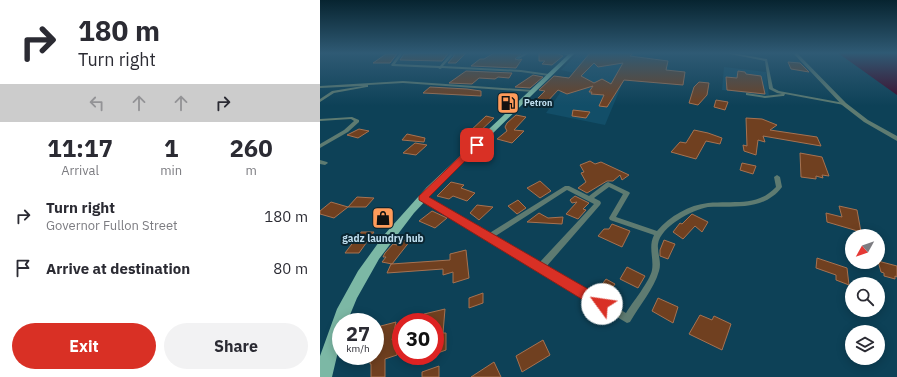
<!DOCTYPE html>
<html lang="en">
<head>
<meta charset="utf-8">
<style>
  :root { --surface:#fff; --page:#f2f2f3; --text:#2b2b33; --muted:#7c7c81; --accent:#d93025 }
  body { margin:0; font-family:"IBM Plex Sans",sans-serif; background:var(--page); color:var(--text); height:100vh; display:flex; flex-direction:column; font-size:15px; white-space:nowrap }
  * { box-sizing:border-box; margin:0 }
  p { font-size:13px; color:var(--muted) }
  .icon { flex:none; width:22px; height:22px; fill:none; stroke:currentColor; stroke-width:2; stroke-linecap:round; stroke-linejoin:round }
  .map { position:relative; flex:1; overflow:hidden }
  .side { display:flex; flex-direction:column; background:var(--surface); width:320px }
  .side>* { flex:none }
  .hud { background:#fff; color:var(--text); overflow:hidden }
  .needle { width:26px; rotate:230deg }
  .fabs { position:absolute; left:525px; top:229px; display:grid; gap:8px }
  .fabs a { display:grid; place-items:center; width:40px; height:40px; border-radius:50%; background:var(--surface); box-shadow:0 2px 10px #0003; font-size:20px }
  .speed { position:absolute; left:12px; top:313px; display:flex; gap:8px; font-size:20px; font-weight:700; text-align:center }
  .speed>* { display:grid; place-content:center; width:52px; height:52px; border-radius:50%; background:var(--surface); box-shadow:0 2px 10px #0003; line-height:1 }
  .speed small { font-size:10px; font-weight:400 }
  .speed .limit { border:6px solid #d22; background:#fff; color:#111 }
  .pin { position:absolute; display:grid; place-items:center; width:34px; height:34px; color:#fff; margin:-17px; border-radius:8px; box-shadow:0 2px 6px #0006 }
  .me { position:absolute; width:44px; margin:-22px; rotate:301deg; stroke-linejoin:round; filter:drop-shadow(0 0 3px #0008) }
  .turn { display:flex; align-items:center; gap:14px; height:84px; padding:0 12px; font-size:18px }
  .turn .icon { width:52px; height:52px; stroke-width:2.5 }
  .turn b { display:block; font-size:28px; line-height:34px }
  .lanes { display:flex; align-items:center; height:38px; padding:0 12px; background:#0003; justify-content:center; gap:20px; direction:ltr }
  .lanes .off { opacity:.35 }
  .eta { display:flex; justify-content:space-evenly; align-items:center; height:68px; text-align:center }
  .eta b { font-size:24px; font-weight:800; line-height:28px }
  .primary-button { display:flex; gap:8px; margin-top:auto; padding:8px 12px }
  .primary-button a { flex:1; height:46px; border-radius:24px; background:var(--accent); color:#fff; font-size:16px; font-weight:800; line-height:46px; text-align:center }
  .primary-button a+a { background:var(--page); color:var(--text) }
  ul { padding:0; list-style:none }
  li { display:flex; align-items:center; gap:12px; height:52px; padding:0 12px }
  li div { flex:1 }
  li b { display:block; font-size:15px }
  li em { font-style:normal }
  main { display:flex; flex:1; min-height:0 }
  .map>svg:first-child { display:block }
</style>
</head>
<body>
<main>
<section class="side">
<div class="hud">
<div class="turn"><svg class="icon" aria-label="right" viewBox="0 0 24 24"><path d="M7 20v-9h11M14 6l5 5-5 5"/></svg><div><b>180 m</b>Turn right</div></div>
<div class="lanes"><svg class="icon off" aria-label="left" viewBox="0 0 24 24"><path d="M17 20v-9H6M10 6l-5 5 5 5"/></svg><svg class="icon off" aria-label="ahead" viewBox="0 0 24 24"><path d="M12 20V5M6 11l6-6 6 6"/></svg><svg class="icon off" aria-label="ahead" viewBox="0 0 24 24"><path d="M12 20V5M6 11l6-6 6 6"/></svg><svg class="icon" aria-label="right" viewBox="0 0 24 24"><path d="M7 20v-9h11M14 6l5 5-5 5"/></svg></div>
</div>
<div class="eta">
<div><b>11:17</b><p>Arrival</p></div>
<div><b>1</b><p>min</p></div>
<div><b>260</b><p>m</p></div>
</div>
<ul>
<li><svg class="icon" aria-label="right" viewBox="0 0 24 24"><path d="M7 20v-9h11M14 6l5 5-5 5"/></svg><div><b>Turn right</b><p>Governor Fullon Street</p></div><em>180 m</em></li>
<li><svg class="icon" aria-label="arrive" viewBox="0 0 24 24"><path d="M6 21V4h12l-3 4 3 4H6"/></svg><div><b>Arrive at destination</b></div><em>80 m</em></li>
</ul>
<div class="primary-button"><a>Exit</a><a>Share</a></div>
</section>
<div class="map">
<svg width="577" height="377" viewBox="0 0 577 377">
  <rect width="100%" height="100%" fill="#0d4157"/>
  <path fill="#124e68" d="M258,53h57l-30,72 -59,-12 28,-40 -13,-3z
    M404,67l42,5 3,24 -47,-6z"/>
  <path fill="#400827" d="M518,53h59v42z"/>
  <path fill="#704020" stroke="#a67251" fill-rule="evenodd" d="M125,53h4l-7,8 -42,-1 4,-6z
    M134,53h12l-10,10h-8l6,-7z
    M174,53l27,1 -6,5 4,1 3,-1 -6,9 -45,-2 9,-7h4z
    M219,53h17l7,3 -11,9 -10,-1 3,-3h-6z
    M270,53h43l-3,3 38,5 -2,9 19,2 -2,13 -59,-5 -17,27 -8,-1 5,-11 -13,-1 1,-2h-3l4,-6 -26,8 -9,-4 -13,14 -9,-2 1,-2h-1l9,-9 -6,-1 15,-14 15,2zM274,63l4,4 25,-4 -12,21 -9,-5 -8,4 -13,-7z
    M66,54h11l-7,9h-17z
    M468,62l12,1 9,9 -18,-3z
    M146,71l46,2 -3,5 -11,-1 -3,2 -16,-1 -7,6 -23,-1z
    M418,71l7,1 1,2 15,2 4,18 -38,-4 -1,-13 11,1z
    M213,75l10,2 -13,11 -15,-1z
    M379,82l10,1 -2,12 -9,10 -9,-2 5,-16z
    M110,87l37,2 14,2v5l-58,-3z
    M396,100l12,2 -3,8 -11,-3z
    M253,110l17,2 -4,6 -14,-2z
    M196,115l10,2 -12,13 10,1 -12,12 -15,-4 10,-8 -2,-4 2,-4z
    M166,116l8,2 -17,16 -9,-1z
    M426,118l16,1 15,6 -7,5 47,7 4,9 -58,-10 2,6 -7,-2 -2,15 -12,-4 -1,-6 4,1z
    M39,129l10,2 -11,7 -11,-3z
    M374,130l14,3 14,5 -2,6 -14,-3 -10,18 -25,-7 9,-10 6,1z
    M87,134l18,4 -1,4 -22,-2z
    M95,143l12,2 -11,10 -13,-2z
    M480,153l22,4 7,19 -7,-1 1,3 -7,-2v3l-15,-2z
    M270,161l5,3 6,-2 28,13 -7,5 -2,-5 -7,6h-6l-20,12 -9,-5 8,-6 -5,-9 3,-1 -4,-7z
    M422,163l14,3 -3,8 -13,-4z
    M220,181l11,10 -11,7 -13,-10z
    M131,182l13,3 -3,3 14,5 -8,8 -14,-5 -4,3 -12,-3z
    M255,196l14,7 -6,6 3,1 -8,9 -12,-5 11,-12 -5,1 -2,-3z
    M37,197l17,1 -8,9h-18z
    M198,200l8,8 -9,6 -9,-8z
    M11,202l17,5 -14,11 -14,-4v-3z
    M157,205l16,2 -14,13 -9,-7z
    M519,206l18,4 4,22 -34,-10 -1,-9 16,4z
    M112,211l15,7 -12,10 -16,-7z
    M219,213l9,5 15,-1 -1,7 -35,-2z
    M372,214l16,8 -6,10 -7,-6 -12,13 -10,-7 7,-9 2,1z
    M292,224l18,7 -8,16 -24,-11 6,-7h5z
    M41,232h13l-15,21h-14z
    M81,240l9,1 -18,23 -10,-2 4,-5h-3l2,-4 8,-9 4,1z
    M344,240l11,4 -7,15 -8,-3v-6z
    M146,250l3,28 -16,5v-11l-10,3v-6l-56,4 4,-9 59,-4v-6z
    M497,258l30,10 2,17 -13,-5v-5l-20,-7z
    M558,261l19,5v11l-2,-1v3l-11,-3v-3l-3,-1z
    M307,267l18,9 -7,12 -18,-9z
    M286,279l9,5 -9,13 -9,-6z
    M163,293v10l-14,5v-10z
    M338,298l20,9 -5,16 -21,-12z
    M125,309l-2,24h3v17l-11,4v-32h-12l1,-8z
    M380,315l12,5 2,-4 17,8 -9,26 -33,-16z
    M76,322l-4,18 6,-2 -1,17 -12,4v18h-14v-13h-1l1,-8h4v-21l2,-8z
    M223,340l7,15 -28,17 -6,-16z
    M174,362l7,15h-30z
    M119,366v11h-17v-5z"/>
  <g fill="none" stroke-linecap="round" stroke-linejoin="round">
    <path fill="#5e7b71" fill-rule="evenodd" d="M80,53h3l-8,11 45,2 11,-13h1l1,2 -10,11 78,4 28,4 2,1 -2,1 -28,-4 -79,-4 -2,1 -2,-1 -46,-2 -1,-1z
      M205,53h4l-10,6 -3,-1z
      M237,53h8l8,2 -2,1z
      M405,53h7l35,6 6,29 6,3 65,12 2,1 -2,1 -59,-11 -1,2h-1l-18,2 -19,-3v-2h1l18,3 17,-2 -5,-1 -8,-4 -4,-28z
      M83,81l130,9 2,1 -2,1 -130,-9 -35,2v2h-1l-33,6 -14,9v-3l12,-8 31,-5 -43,2v-2z
      M32,117l7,3v2l-11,10 -28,16v-4l24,-14 10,-9 -3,-2 -31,2v-2z
      M0,160l7,2 1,1 -3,2 -5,-1z
      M457,175l3,2 2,10c-18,24 -47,19 -74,20 -16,3 -47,19 -50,37 -1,9 4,18 1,27 -5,18 -20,35 -29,51l-3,1 -207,-124 -1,-1 3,-2 2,1 64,37 77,-48h4l20,10 17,-13 2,-1 21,10 1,1 -14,24 41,14c13,-15 32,-26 51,-28 26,-3 48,5 68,-16l-2,-10zM289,187l14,7 -14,24 1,2 44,15c-6,12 0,23 -2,35 -2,11 -20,33 -26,43l-80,-46 54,-62 1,-2 -1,-2 -6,-3zM247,190l27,14 -55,59 -45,-26z"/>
    <path fill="#5e7b71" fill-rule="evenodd" d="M473,53h4l49,50 22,17 29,16v5l-33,-19 -22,-17z"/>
    <path fill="#7cb8a5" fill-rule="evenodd" d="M250,53h5l-131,128 -30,32 -35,46 -22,39 -10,24h-6v17l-9,38h-12v-21l17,-47 21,-38 26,-36 43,-48z"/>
  </g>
  <linearGradient id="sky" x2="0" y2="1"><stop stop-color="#072430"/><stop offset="0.5" stop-color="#2f5a74"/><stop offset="1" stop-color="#2f5a74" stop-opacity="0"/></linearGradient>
  <rect width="577" height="106" fill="url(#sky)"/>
  <path fill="#d93025" stroke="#8d1f18" d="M154,143l7,2 -52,52 178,103 2,4 -2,5 -5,2 -4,-2 -179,-109v-4z"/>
  <defs>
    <g id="fuel-square" transform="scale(1.15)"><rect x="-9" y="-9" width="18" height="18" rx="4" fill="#ff9b5a" stroke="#0b2632"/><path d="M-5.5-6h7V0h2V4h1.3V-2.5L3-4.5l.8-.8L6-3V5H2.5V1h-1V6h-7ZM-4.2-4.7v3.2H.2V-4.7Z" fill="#111"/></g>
    <g id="shop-square" transform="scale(1.15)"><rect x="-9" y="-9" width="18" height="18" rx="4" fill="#ff9b5a" stroke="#0b2632"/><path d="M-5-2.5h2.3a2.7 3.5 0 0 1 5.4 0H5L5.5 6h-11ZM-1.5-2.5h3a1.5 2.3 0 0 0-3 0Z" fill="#111"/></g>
  </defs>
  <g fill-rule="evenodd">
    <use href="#fuel-square" x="188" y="103"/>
    <use href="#shop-square" x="63" y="218"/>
  </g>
  <g text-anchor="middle" stroke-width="4" stroke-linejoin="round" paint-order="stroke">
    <g font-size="9" font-weight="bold" fill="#beddee" stroke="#0b2632" text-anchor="start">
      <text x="204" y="106">Petron</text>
    </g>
    <g font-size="10" font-weight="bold" fill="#beddee" stroke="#0b2632">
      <text x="63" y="242">gadz laundry hub</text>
    </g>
  </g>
</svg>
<div class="fabs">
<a><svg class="needle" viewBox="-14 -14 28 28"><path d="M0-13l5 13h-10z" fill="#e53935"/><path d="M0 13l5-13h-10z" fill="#7c7c81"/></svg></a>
<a><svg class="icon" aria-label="search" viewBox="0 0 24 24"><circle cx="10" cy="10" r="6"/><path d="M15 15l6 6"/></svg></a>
<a><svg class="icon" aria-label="layers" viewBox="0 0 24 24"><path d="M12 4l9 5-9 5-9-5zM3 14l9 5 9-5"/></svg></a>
</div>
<div class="speed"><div>27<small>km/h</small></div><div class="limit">30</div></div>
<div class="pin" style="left:157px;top:145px;background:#d93025"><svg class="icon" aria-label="arrive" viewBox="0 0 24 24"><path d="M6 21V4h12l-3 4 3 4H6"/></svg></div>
<svg class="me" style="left:282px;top:304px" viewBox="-20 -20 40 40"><circle r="19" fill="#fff"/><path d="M0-13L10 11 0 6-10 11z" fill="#d93025"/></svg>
</div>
</main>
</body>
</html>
